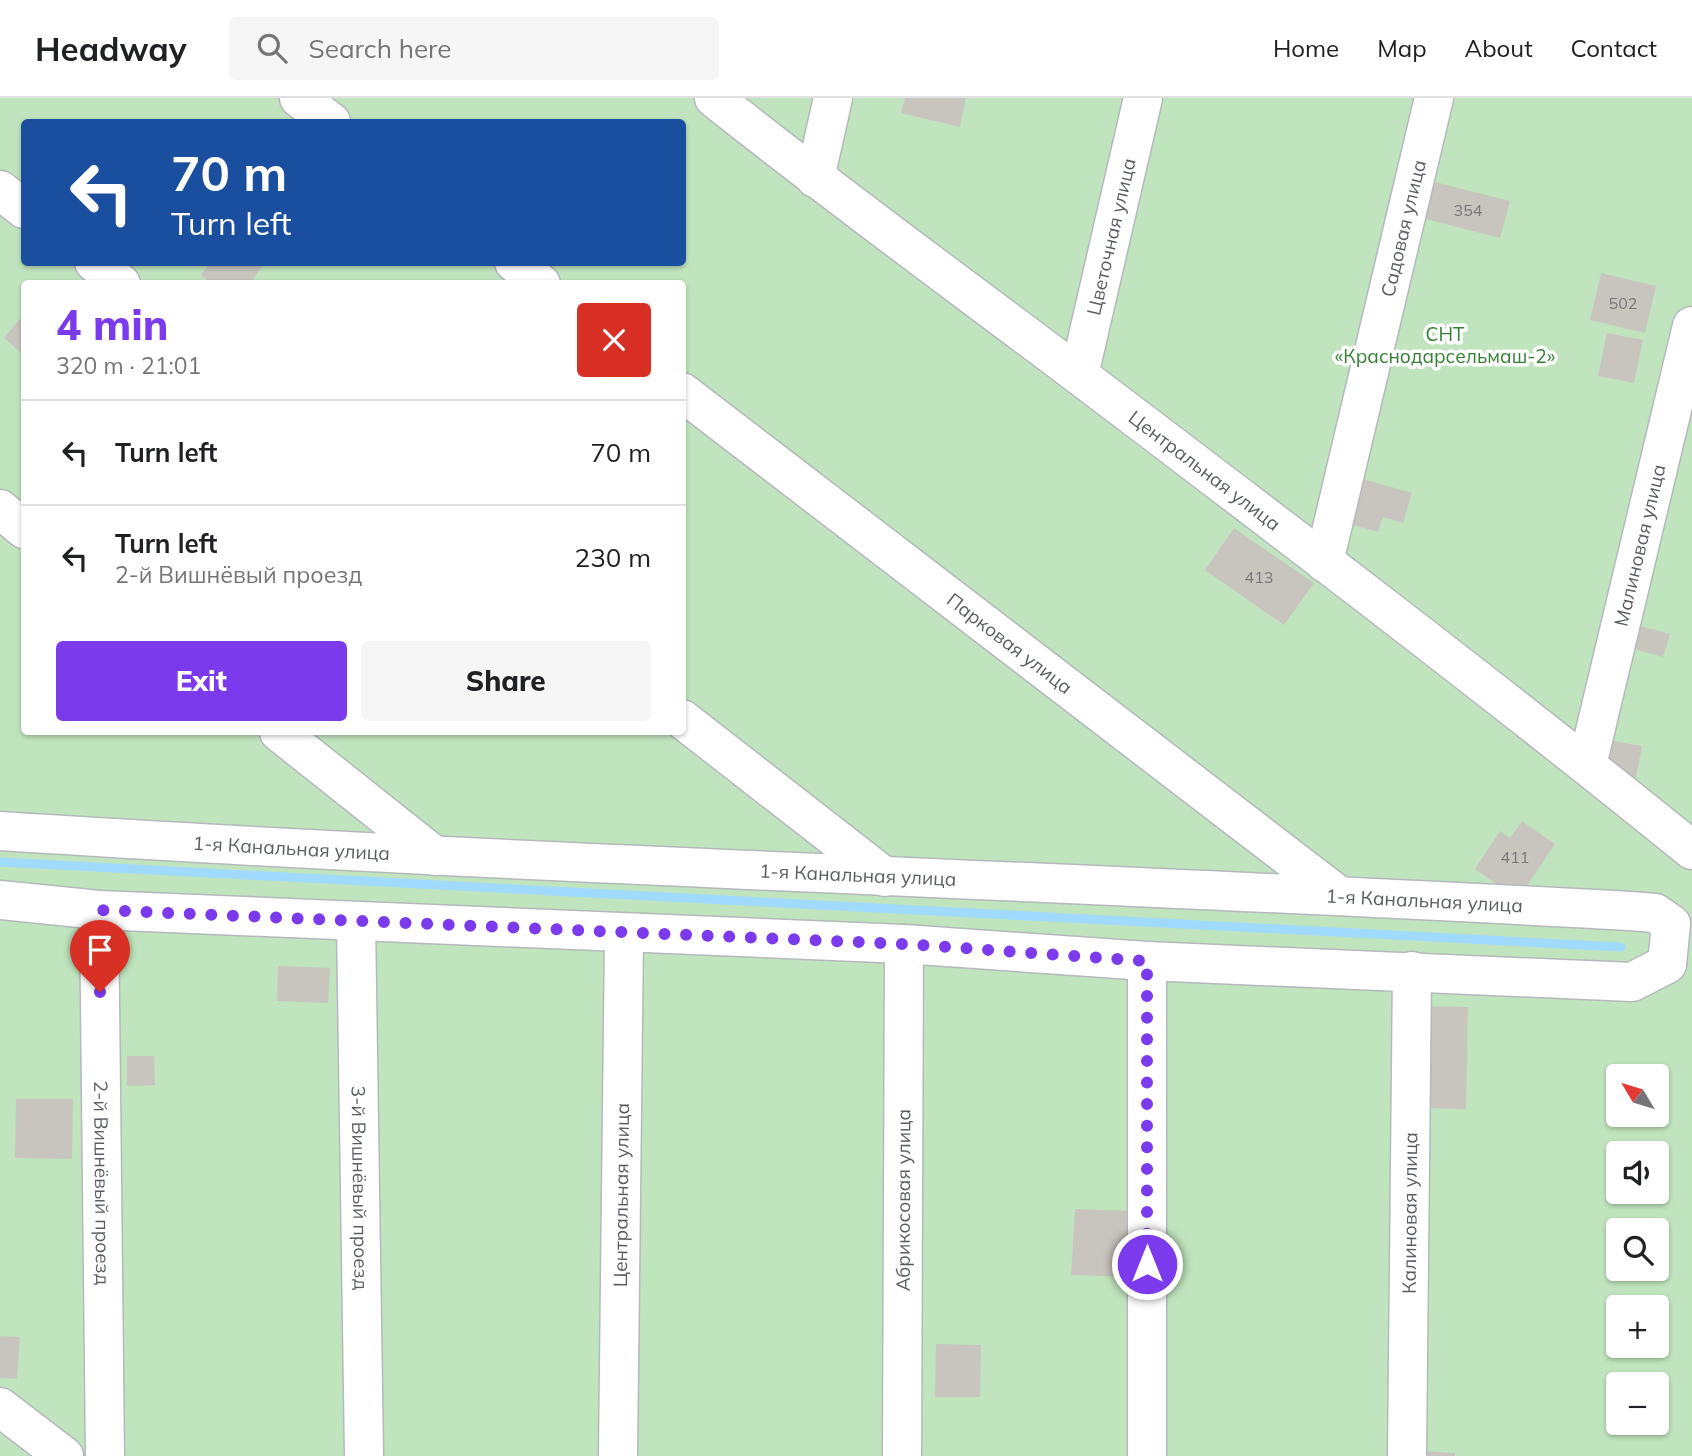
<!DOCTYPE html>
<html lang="en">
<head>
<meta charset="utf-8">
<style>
  :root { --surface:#fff; --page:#f6f6f6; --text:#202124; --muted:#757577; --line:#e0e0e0; --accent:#7c3aed }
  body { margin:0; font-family:Mulish,sans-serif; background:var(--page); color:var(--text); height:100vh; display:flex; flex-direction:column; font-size:26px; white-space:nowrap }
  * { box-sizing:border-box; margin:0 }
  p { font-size:23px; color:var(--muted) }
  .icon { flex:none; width:38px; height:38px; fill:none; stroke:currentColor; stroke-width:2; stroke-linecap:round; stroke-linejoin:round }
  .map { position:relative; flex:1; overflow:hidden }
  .sheet { position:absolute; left:21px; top:182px; width:665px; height:455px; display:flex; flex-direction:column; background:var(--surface); border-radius:7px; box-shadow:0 2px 5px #0004 }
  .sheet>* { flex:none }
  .banner { position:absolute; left:21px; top:21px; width:665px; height:147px; border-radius:7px; box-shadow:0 2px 5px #0004; background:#1a4fa0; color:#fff; overflow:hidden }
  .needle { width:46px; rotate:308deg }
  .buttons { position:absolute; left:1606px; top:966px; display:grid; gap:14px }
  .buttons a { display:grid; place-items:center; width:63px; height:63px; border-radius:7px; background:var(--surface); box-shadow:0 2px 5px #0004; font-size:35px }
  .pin { position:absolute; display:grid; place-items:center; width:60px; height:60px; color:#fff; margin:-72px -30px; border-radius:50% 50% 50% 0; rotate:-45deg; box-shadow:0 0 7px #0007 }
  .pin .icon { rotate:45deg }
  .me { position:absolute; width:77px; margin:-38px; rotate:0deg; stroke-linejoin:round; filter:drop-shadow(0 0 5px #0008) }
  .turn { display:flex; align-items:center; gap:24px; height:147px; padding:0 35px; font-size:32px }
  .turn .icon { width:91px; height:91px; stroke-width:2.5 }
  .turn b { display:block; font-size:49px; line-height:60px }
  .round { display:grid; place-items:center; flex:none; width:74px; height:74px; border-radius:7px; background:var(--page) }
  .overview { display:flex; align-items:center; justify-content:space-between; height:119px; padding:0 35px }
  h1 { font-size:42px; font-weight:800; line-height:52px; color:var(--accent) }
  .action { display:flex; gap:14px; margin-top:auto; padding:14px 35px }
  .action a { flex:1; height:80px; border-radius:7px; background:var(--accent); color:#fff; font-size:28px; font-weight:800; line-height:80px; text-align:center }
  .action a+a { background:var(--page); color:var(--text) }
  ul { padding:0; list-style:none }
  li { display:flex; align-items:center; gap:21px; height:105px; padding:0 35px; border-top:2px solid var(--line) }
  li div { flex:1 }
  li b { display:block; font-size:26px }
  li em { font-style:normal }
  header { display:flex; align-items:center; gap:42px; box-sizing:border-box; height:98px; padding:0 35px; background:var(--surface); border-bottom:2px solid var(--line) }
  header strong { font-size:33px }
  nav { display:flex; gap:38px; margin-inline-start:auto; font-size:24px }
  .search { width:490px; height:63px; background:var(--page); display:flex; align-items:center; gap:18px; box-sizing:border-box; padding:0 24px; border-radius:7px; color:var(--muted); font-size:26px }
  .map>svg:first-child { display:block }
</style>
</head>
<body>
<header>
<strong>Headway</strong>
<div class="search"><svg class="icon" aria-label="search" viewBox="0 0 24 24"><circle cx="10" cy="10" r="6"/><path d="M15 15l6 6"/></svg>Search here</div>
<nav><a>Home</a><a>Map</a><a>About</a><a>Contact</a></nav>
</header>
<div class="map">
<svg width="1692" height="1358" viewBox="0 0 1692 1358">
  <rect width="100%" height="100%" fill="#edeae2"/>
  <path fill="#c0e5be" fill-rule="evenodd" d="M0,0h1692v1358h-1692zM24,24h658v140h-658zM24,186h658v448h-658zM1619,978h38v39h-38zM1619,1055h38v39h-38zM1619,1132h38v39h-38zM1619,1209h38v39h-38zM1619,1286h38v39h-38z"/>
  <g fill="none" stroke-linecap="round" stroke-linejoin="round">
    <path stroke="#a0daff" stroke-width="9" d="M0,764l1621,85"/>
  </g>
  <path fill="#c8c5bf" d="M905,0h61l-6,29 -59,-14z
    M1435,84l75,19 -10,37 -74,-19z
    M210,164h55l-15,22h-37l-12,-9z
    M1601,175l55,13 -11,47 -55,-13z
    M24,216v41l-20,-17z
    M1607,235l36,7 -9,43 -36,-7z
    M1363,381l49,14 -9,30 -20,-6 -5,15 -28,-8z
    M1234,430l80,55 -30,42 -79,-55z
    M1637,527l33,9 -7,23 -32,-9z
    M1613,643l29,5 -7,36 -29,-5z
    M1522,723l33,23 -37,55 -43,-30 25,-38 10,7z
    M278,868l52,2 -2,35 -51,-2z
    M1424,908l44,1 -2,102 -45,-1z
    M127,958h27l1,29 -28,1z
    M16,1001h57l-1,60 -57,-1z
    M1075,1111l56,2 -3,66 -57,-2z
    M0,1238l20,1 -3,42 -17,-1z
    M936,1246l45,1 -1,52h-45z
    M1425,1353l30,2v3h-31z"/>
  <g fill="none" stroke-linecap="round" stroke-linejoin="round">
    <g stroke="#b5b8bc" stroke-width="41">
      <g id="minor">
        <path d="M299,0l32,24"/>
        <path id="s1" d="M714,0c119,95 243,185 365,277 206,156 412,312 613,475"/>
        <path d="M815,80l18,-80"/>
        <path d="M0,92l24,19"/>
        <path d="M94,164l27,22"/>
        <path d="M514,164l27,22"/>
        <path id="s2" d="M1079,277l64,-277"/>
        <path id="s3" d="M682,294l656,503"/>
        <path d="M0,411l24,20"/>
        <path id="s4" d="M1324,464l110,-464"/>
        <path d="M682,621l203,158"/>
        <path d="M279,634l156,124"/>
        <path id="s5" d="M1587,667l105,-439"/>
        <path id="s6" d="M0,733c543,35 1087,50 1630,80l25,2 16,11 -4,40"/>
        <path d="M0,802l99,10 805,34 243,17 485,21 35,-18"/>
        <path id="s7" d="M99,812l6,546"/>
        <path id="s8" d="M356,824l8,534"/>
        <path d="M1147,863v495"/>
        <path d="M0,1309l64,49"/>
        <path id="s9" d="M618,1358l6,-522"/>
        <path id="s10" d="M902,1358l2,-512"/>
        <path id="s11" d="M1407,1358l5,-485"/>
      </g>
    </g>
    <use href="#minor" stroke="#fff" stroke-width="38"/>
  </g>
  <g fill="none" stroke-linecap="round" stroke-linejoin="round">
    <path stroke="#7c3aed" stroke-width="12" stroke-dasharray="0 21.6" d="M100,894l-1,-82 805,34 243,17v303"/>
  </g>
  <g text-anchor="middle" stroke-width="7" stroke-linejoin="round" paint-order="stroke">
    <g font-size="16" fill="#76787a">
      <text x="1468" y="118">354</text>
      <text x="1623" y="211">502</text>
      <text x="1259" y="485">413</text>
      <text x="1515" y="765">411</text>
    </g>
    <g font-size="19" fill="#5a5e63" stroke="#fff">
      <text dy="7" stroke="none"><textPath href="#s4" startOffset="343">Садовая улица</textPath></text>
      <text dy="7" stroke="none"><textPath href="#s2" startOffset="142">Цветочная улица</textPath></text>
      <text dy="7" stroke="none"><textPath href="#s1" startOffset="616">Центральная улица</textPath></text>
      <text dy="7" stroke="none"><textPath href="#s5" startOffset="226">Малиновая улица</textPath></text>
      <text dy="7" stroke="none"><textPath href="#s3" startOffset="413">Парковая улица</textPath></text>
      <text dy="7" stroke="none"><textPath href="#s6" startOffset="292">1-я Канальная улица</textPath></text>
      <text dy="7" stroke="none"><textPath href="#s6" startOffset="859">1-я Канальная улица</textPath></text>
      <text dy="7" stroke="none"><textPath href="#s6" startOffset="1426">1-я Канальная улица</textPath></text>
      <text dy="7" stroke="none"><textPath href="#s7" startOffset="273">2-й Вишнёвый проезд</textPath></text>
      <text dy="7" stroke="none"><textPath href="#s8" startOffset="266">3-й Вишнёвый проезд</textPath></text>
      <text dy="7" stroke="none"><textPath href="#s9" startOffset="261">Центральная улица</textPath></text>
      <text dy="7" stroke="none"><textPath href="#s10" startOffset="256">Абрикосовая улица</textPath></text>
      <text dy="7" stroke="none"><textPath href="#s11" startOffset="243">Калиновая улица</textPath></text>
    </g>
    <g font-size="19" fill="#338133" stroke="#fff">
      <text x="1445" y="243">СНТ<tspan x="1445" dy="22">«Краснодарсельмаш-2»</tspan></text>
    </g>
  </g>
</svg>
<div class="buttons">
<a><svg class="needle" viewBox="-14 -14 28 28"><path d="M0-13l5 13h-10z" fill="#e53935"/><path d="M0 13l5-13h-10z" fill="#757577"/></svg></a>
<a><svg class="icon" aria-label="sound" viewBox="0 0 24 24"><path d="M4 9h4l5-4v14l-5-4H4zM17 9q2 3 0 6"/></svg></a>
<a><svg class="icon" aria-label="search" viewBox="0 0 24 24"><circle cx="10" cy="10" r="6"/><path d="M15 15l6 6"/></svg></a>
<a>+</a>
<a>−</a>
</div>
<div class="pin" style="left:100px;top:894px;background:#d93025"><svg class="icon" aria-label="arrive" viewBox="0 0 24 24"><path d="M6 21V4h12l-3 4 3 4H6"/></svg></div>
<svg class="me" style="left:1147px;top:1166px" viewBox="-20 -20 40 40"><circle r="17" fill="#7c3aed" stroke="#fff" stroke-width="3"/><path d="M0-11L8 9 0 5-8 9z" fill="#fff"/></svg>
<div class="banner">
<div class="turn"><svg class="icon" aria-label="left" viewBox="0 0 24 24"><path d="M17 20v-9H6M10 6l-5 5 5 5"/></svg><div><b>70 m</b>Turn left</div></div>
</div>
<section class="sheet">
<div class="overview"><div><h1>4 min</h1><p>320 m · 21:01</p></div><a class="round" style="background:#d93025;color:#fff"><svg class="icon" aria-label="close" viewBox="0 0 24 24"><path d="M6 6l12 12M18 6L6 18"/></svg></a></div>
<ul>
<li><svg class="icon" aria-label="left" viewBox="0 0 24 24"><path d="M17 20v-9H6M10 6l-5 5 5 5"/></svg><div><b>Turn left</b></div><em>70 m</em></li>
<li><svg class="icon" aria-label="left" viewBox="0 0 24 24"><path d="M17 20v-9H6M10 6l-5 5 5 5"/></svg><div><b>Turn left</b><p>2-й Вишнёвый проезд</p></div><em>230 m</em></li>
</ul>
<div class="action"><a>Exit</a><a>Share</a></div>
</section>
</div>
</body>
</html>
